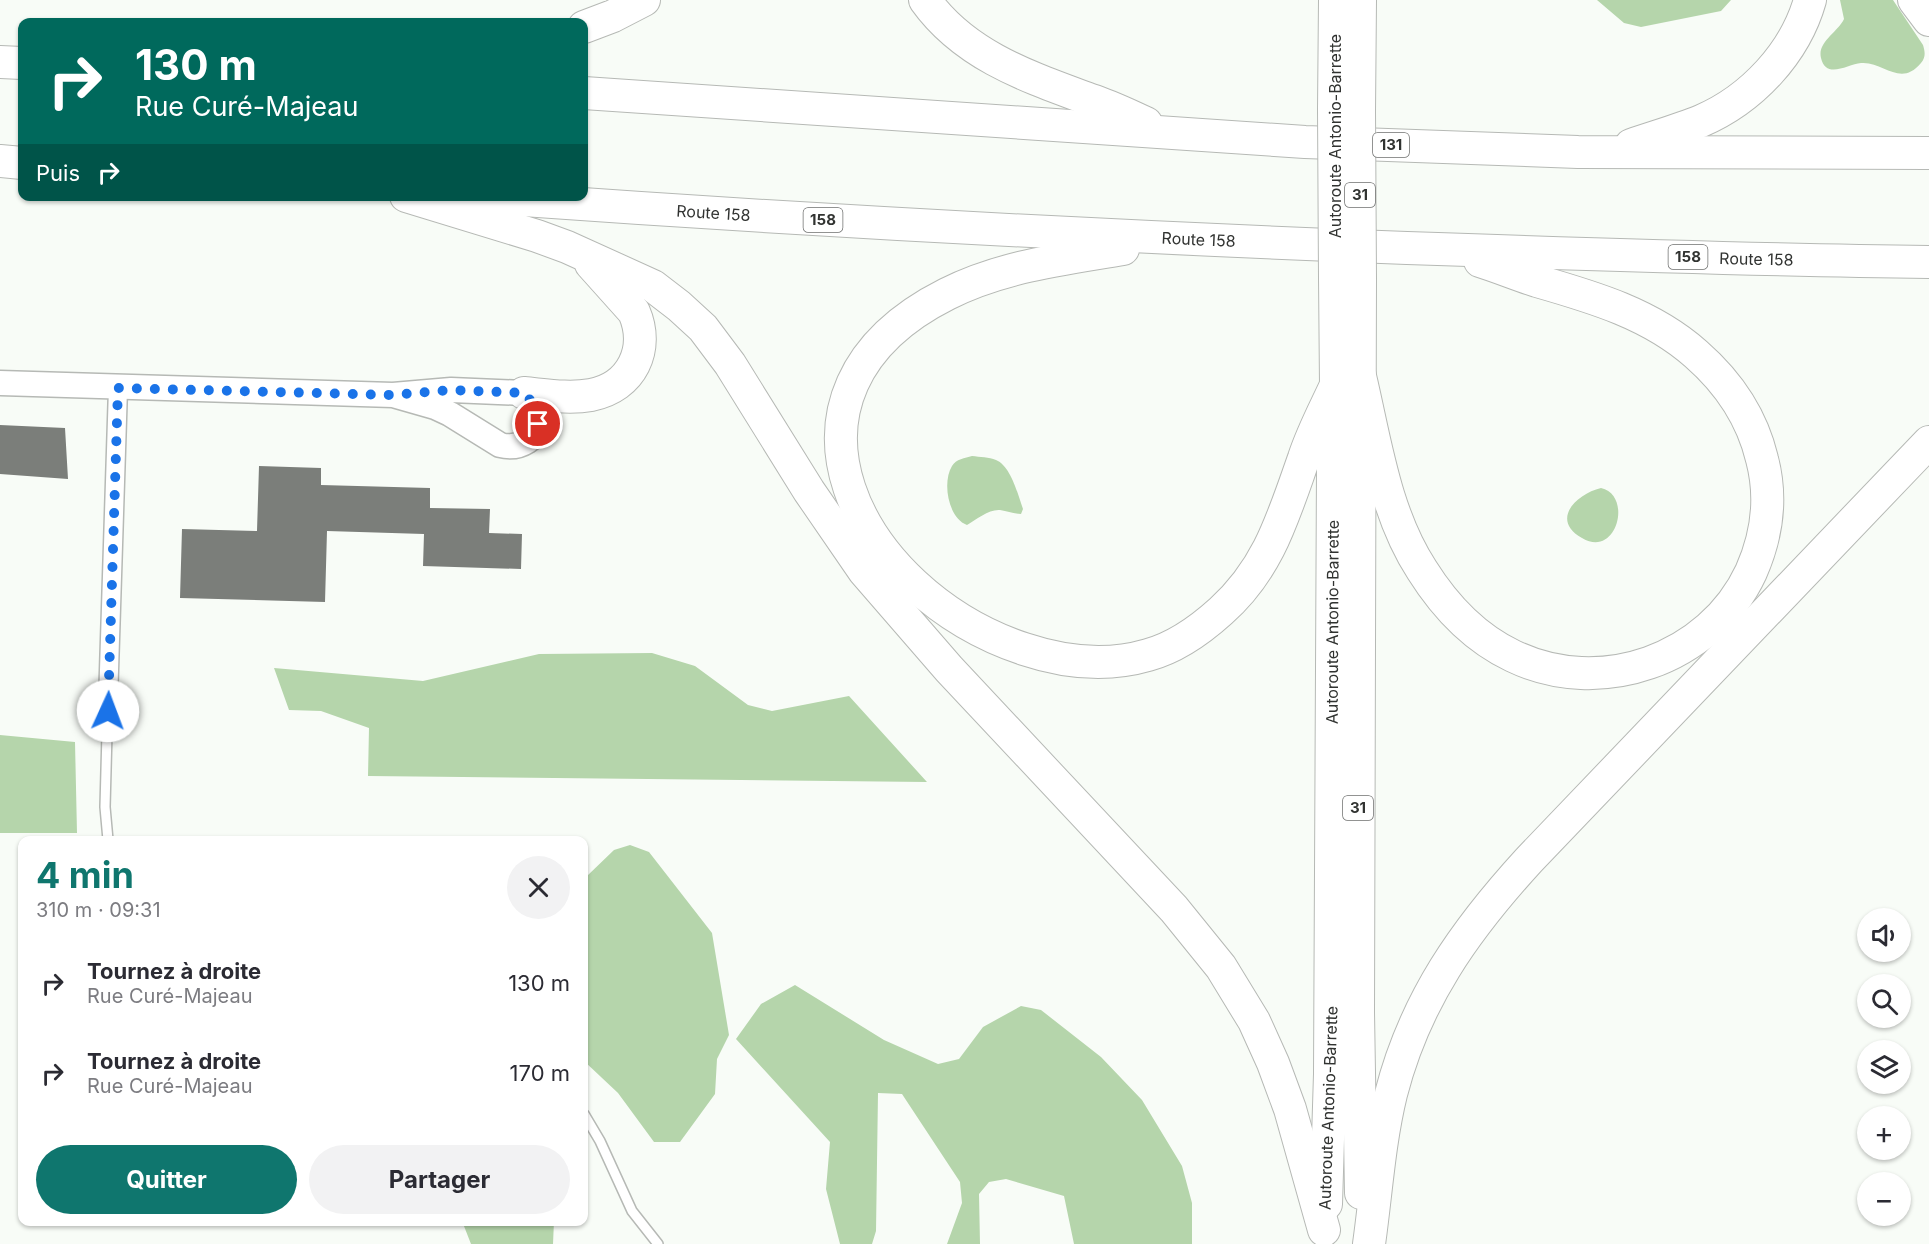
<!DOCTYPE html>
<html lang="fr">
<head>
<meta charset="utf-8">
<style>
  :root { --surface:#fff; --page:#f2f2f3; --text:#2b2b33; --muted:#7c7c81; --accent:#0f766e }
  body { margin:0; font-family:Inter,sans-serif; background:var(--page); color:var(--text); height:100vh; display:flex; flex-direction:column; font-size:22px; white-space:nowrap }
  * { box-sizing:border-box; margin:0 }
  p { font-size:20px; color:var(--muted) }
  .icon { flex:none; width:33px; height:33px; fill:none; stroke:currentColor; stroke-width:2; stroke-linecap:round; stroke-linejoin:round }
  .map { position:relative; flex:1; overflow:hidden }
  .side { position:absolute; left:18px; top:836px; width:570px; height:390px; display:flex; flex-direction:column; background:var(--surface); border-radius:12px; box-shadow:0 2px 4px #0004 }
  .side>* { flex:none }
  .guide { position:absolute; left:18px; top:18px; width:570px; height:183px; border-radius:12px; box-shadow:0 2px 4px #0004; background:#00695c; color:#fff; overflow:hidden }
  .tools { position:absolute; left:1857px; top:908px; display:grid; gap:12px }
  .tools a { display:grid; place-items:center; width:54px; height:54px; border-radius:50%; background:var(--surface); box-shadow:0 2px 4px #0004; font-size:30px }
  .pin { position:absolute; display:grid; place-items:center; width:51px; height:51px; color:#fff; margin:-26px; border:3px solid #fff; border-radius:50%; box-shadow:0 2px 6px #0007 }
  .me { position:absolute; width:66px; margin:-33px; rotate:2deg; stroke-linejoin:round; filter:drop-shadow(0 0 4px #0008) }
  .turn { display:flex; align-items:center; gap:21px; height:126px; padding:0 18px; font-size:27px }
  .turn .icon { width:78px; height:78px; stroke-width:2.5 }
  .turn b { display:block; font-size:42px; line-height:51px }
  .then { display:flex; align-items:center; height:57px; padding:0 18px; background:#0003; gap:12px; font-size:22px }
  .round { display:grid; place-items:center; flex:none; width:63px; height:63px; border-radius:32px; background:var(--page) }
  .head { display:flex; align-items:center; justify-content:space-between; height:102px; padding:0 18px }
  h1 { font-size:36px; font-weight:700; line-height:45px; color:var(--accent) }
  .action { display:flex; gap:12px; margin-top:auto; padding:12px 18px }
  .action a { flex:1; height:69px; border-radius:36px; background:var(--accent); color:#fff; font-size:24px; font-weight:700; line-height:69px; text-align:center }
  .action a+a { background:var(--page); color:var(--text) }
  ul { padding:0; list-style:none }
  li { display:flex; align-items:center; gap:18px; height:90px; padding:0 18px }
  li div { flex:1 }
  li b { display:block; font-size:22px }
  li em { font-style:normal }
  .map>svg:first-child { display:block }
</style>
</head>
<body>
<div class="map">
<svg width="1929" height="1244" viewBox="0 0 1929 1244">
  <rect width="100%" height="100%" fill="#f8fcf7"/>
  <path fill="#b5d5ab" d="M1597,0h134l-10,11 -80,16 -17,-4z
    M1840,0h53l30,45c2,7 3,12 -2,18 -21,25 -37,-2 -60,0 -13,1 -35,17 -40,-5 -4,-16 17,-26 23,-39z
    M972,456c8,1 17,1 24,4 15,6 22,35 27,49l-2,5c-8,0 -13,-3 -21,-4 -11,-1 -23,9 -33,15 -19,-7 -25,-43 -15,-59 4,-7 13,-8 20,-10z
    M1601,488c32,7 16,71 -19,50 -32,-18 -6,-44 19,-50z
    M652,653l43,13 53,39 24,6 77,-15 78,86 -559,-6 1,-48 -48,-17 -32,-1 -15,-42 149,13 116,-27z
    M0,735l75,7 2,91h-77z
    M630,845l19,7 63,81 17,102 -12,24 -2,35 -35,48h-26l-36,-49 -34,-32v-178l3,-7 27,-26z
    M795,985l89,55 54,24 21,-5 24,-32 38,-21 20,4 60,47 41,43 40,66 10,37v41h-118l-10,-48 -58,-17 -17,3 -10,12 1,50h-33l15,-41 -2,-21 -58,-88 -24,-1 -2,138 -4,13h-32l-14,-55 4,-47 -94,-103 25,-35z
    M462,1221h92l-1,23h-82z"/>
  <path fill="#7b7e7a" d="M0,425l65,3 3,51 -68,-5z
    M259,466l62,2v17l109,3v20l60,1 -1,24 33,1 -1,35 -98,-3 1,-32 -97,-3 -2,71 -145,-4 2,-69 75,2z"/>
  <g fill="none" stroke-linecap="round" stroke-linejoin="round">
    <g stroke="#b6b9b5" stroke-width="12">
      <path id="lane" d="M107,733l-2,74 3,33
        M584,1114l16,27 32,70 26,33"/>
    </g>
    <g stroke="#b6b9b5" stroke-width="21">
      <path id="street" d="M107,733l11,-345"/>
    </g>
    <g stroke="#b6b9b5" stroke-width="27">
      <path id="secondary" d="M0,383l393,12 58,-5 73,3c7,7 14,14 15,24 2,22 -20,33 -39,28l-50,-31 -15,-7 -42,-12"/>
    </g>
    <g stroke="#b6b9b5" stroke-width="34">
      <g id="highway">
        <path d="M925,0c40,56 104,77 166,100 19,6 37,15 55,23"/>
        <path d="M1914,0l15,20"/>
        <path d="M584,27l29,-11 31,-16"/>
        <path d="M0,62l22,1"/>
        <path d="M584,93l721,49 273,10 351,1"/>
        <path d="M1334,110l1,-110"/>
        <path d="M1359,111l1,-111"/>
        <path d="M1631,145c23,-8 48,-15 70,-24 51,-22 94,-68 109,-121"/>
        <path d="M0,161l22,2"/>
        <path d="M406,196l131,40 30,11 86,39 26,20 24,22 27,36 79,127 55,80 85,98 225,240 47,58 33,54 19,42 17,46 34,121"/>
        <path id="s1" d="M468,196c313,23 626,40 939,52 174,6 348,12 522,14"/>
        <path d="M1123,249c-59,10 -121,17 -176,45 -197,99 -89,300 77,355 39,13 83,18 124,6 26,-7 52,-25 73,-44 48,-43 62,-94 83,-153 8,-25 21,-49 32,-73"/>
        <path d="M1360,279l-2,733 3,181"/>
        <path d="M1359,372c16,66 25,140 63,198 22,35 53,68 91,86 87,42 197,4 238,-84 16,-36 21,-75 11,-113 -10,-42 -34,-77 -66,-105 -45,-40 -103,-57 -159,-73 -19,-6 -38,-14 -57,-20"/>
        <path d="M524,393c22,2 45,6 67,2 41,-8 59,-46 43,-83l-43,-48"/>
        <path id="s2" d="M1326,1204l4,-130 3,-605 3,-84 -1,-107"/>
        <path d="M1369,1244c7,-49 10,-101 22,-150 24,-94 74,-164 138,-234l400,-418"/>
      </g>
    </g>
    <use href="#lane" stroke="#fff" stroke-width="9"/>
    <use href="#street" stroke="#fff" stroke-width="18"/>
    <use href="#secondary" stroke="#fff" stroke-width="24"/>
    <use href="#highway" stroke="#fff" stroke-width="32"/>
    <g stroke="#b6b9b5" stroke-width="34" stroke-linecap="butt">
      <path id="highway-bridge" d="M1334,110l1,168
        M1359,111l1,168"/>
    </g>
    <use href="#highway-bridge" stroke="#fff" stroke-width="32"/>
  </g>
  <g fill="none" stroke-linecap="round" stroke-linejoin="round">
    <path stroke="#1a73e8" stroke-width="10" stroke-dasharray="0 18" d="M108,711l10,-323 275,7 58,-5 73,3c9,10 15,17 14,31"/>
  </g>
  <g text-anchor="middle" stroke-width="6" stroke-linejoin="round" paint-order="stroke">
    <g fill="#fff" stroke="#6f706f" stroke-width="1.5">
      <rect x="1373" y="133" width="36" height="24" rx="4.5"/>
      <rect x="1345" y="183" width="30" height="24" rx="4.5"/>
      <rect x="803.5" y="208" width="39" height="24" rx="4.5"/>
      <rect x="1668.5" y="245" width="39" height="24" rx="4.5"/>
      <rect x="1343" y="796" width="30" height="24" rx="4.5"/>
    </g>
    <g font-size="15" font-weight="bold" fill="#313331">
      <text x="1391" y="150">131</text>
      <text x="1360" y="200">31</text>
      <text x="823" y="225">158</text>
      <text x="1688" y="262">158</text>
      <text x="1358" y="813">31</text>
    </g>
    <g font-size="16" fill="#313331" stroke="#fff">
      <text transform="translate(1335 136) rotate(-90)" y="6">Autoroute Antonio-Barrette</text>
      <text dy="6" stroke="none"><textPath href="#s1" startOffset="246">Route 158</textPath></text>
      <text dy="6" stroke="none"><textPath href="#s1" startOffset="732">Route 158</textPath></text>
      <text dy="6" stroke="none"><textPath href="#s1" startOffset="1290">Route 158</textPath></text>
      <text dy="6" stroke="none"><textPath href="#s2" startOffset="582">Autoroute Antonio-Barrette</textPath></text>
      <text transform="translate(1328 1108) rotate(-88)" y="6">Autoroute Antonio-Barrette</text>
    </g>
  </g>
</svg>
<div class="tools">
<a><svg class="icon" aria-label="sound" viewBox="0 0 24 24"><path d="M4 9h4l5-4v14l-5-4H4zM17 9q2 3 0 6"/></svg></a>
<a><svg class="icon" aria-label="search" viewBox="0 0 24 24"><circle cx="10" cy="10" r="6"/><path d="M15 15l6 6"/></svg></a>
<a><svg class="icon" aria-label="layers" viewBox="0 0 24 24"><path d="M12 4l9 5-9 5-9-5zM3 14l9 5 9-5"/></svg></a>
<a>+</a>
<a>−</a>
</div>
<div class="pin" style="left:538px;top:424px;background:#d93025"><svg class="icon" aria-label="arrive" viewBox="0 0 24 24"><path d="M6 21V4h12l-3 4 3 4H6"/></svg></div>
<svg class="me" style="left:108px;top:711px" viewBox="-20 -20 40 40"><circle r="19" fill="#fff"/><path d="M0-13L10 11 0 6-10 11z" fill="#1a73e8"/></svg>
<div class="guide">
<div class="turn"><svg class="icon" aria-label="right" viewBox="0 0 24 24"><path d="M7 20v-9h11M14 6l5 5-5 5"/></svg><div><b>130 m</b>Rue Curé-Majeau</div></div>
<div class="then">Puis<svg class="icon" aria-label="right" viewBox="0 0 24 24"><path d="M7 20v-9h11M14 6l5 5-5 5"/></svg></div>
</div>
<section class="side">
<div class="head"><div><h1>4 min</h1><p>310 m · 09:31</p></div><a class="round"><svg class="icon" aria-label="close" viewBox="0 0 24 24"><path d="M6 6l12 12M18 6L6 18"/></svg></a></div>
<ul>
<li><svg class="icon" aria-label="right" viewBox="0 0 24 24"><path d="M7 20v-9h11M14 6l5 5-5 5"/></svg><div><b>Tournez à droite</b><p>Rue Curé-Majeau</p></div><em>130 m</em></li>
<li><svg class="icon" aria-label="right" viewBox="0 0 24 24"><path d="M7 20v-9h11M14 6l5 5-5 5"/></svg><div><b>Tournez à droite</b><p>Rue Curé-Majeau</p></div><em>170 m</em></li>
</ul>
<div class="action"><a>Quitter</a><a>Partager</a></div>
</section>
</div>
</body>
</html>
